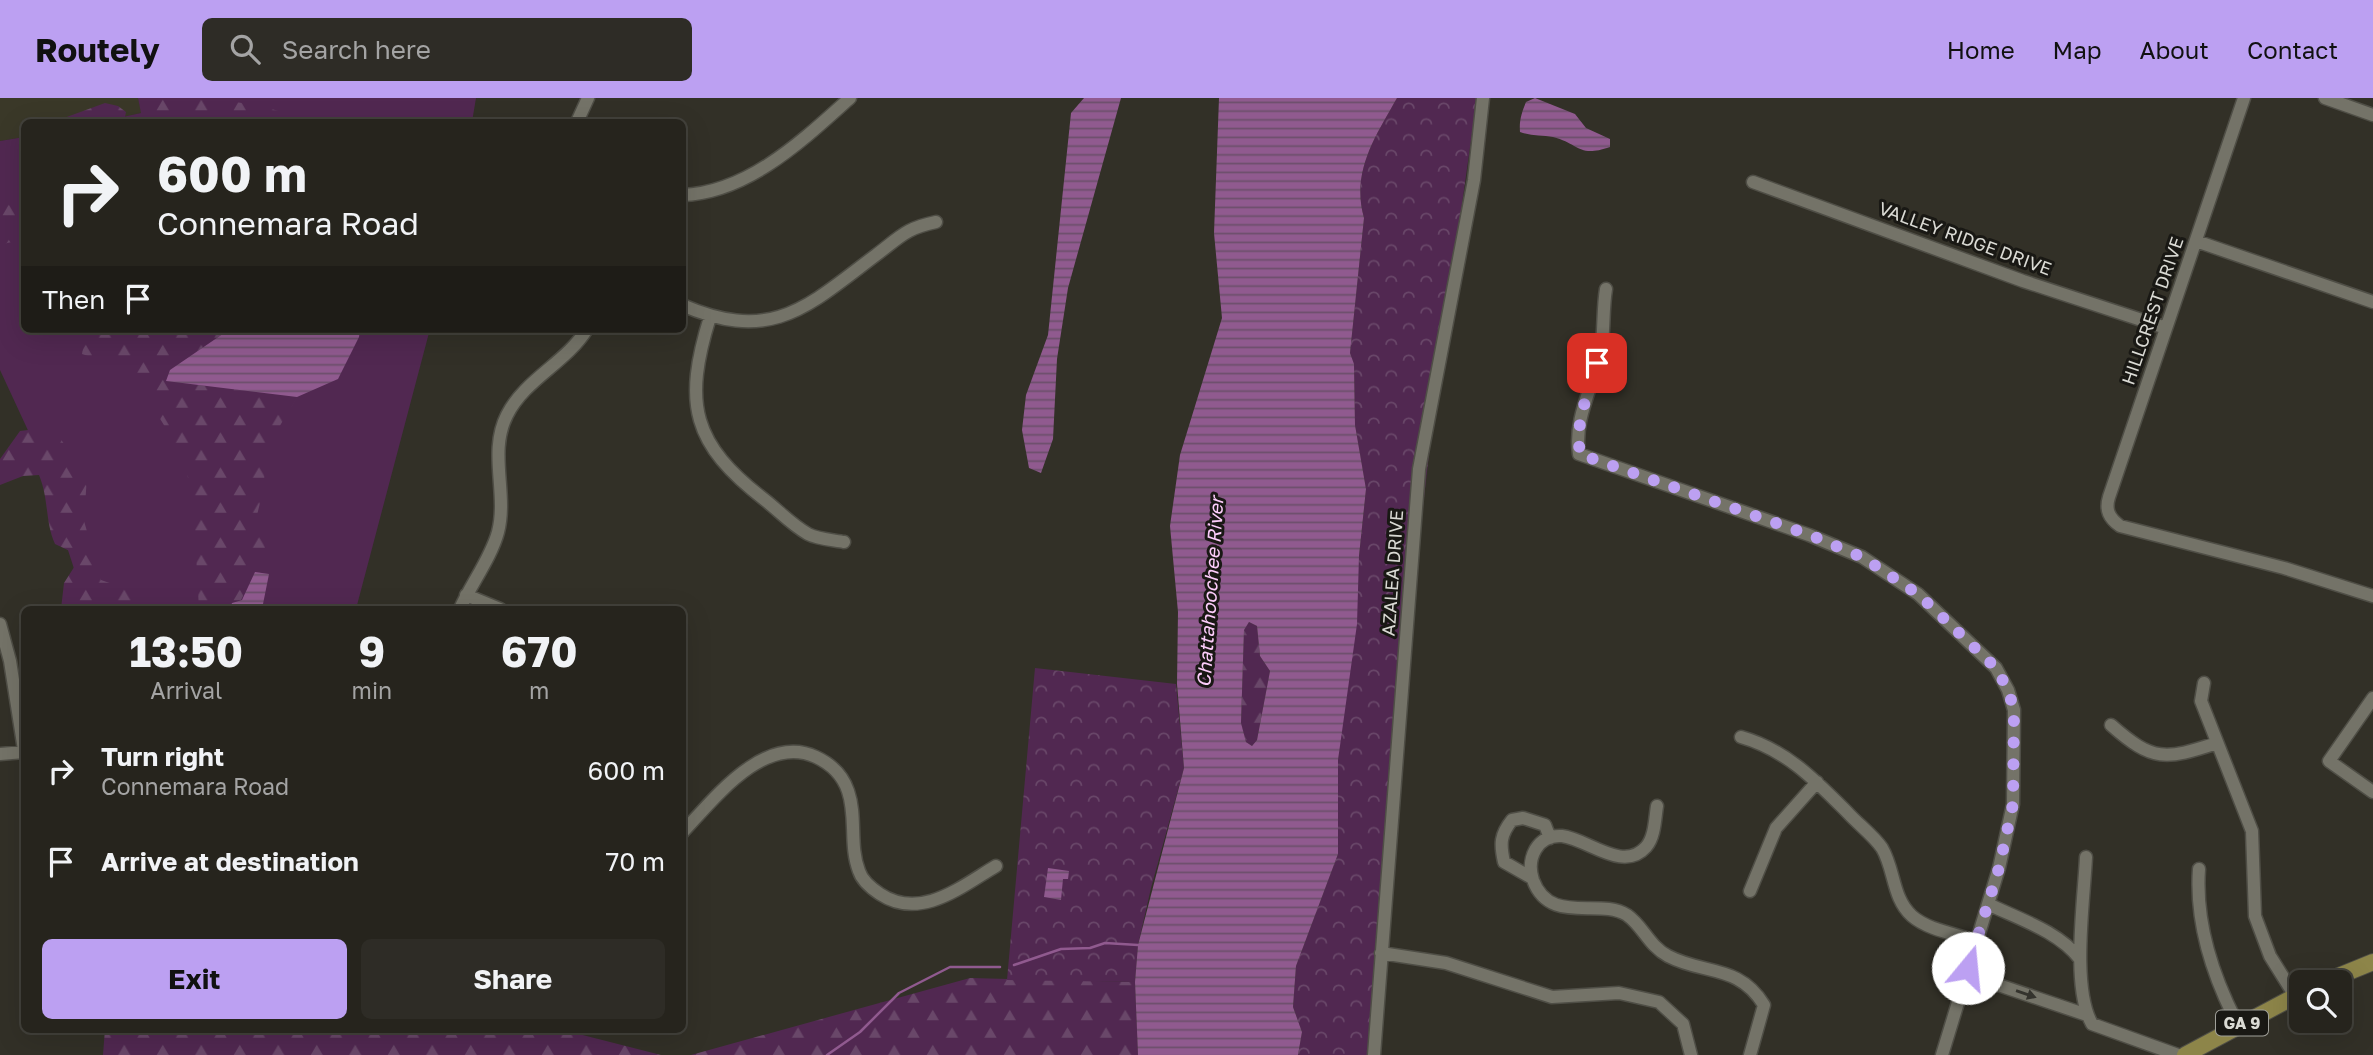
<!DOCTYPE html>
<html lang="en">
<head>
<meta charset="utf-8">
<style>
  :root { --surface:#26241d; --page:#2e2c26; --text:#f1f3f6; --muted:#a4a4a4; --line:#42413b; --accent:#bca0f2 }
  body { margin:0; font-family:"Golos Text",sans-serif; background:var(--page); color:var(--text); height:100vh; display:flex; flex-direction:column; font-size:26px; white-space:nowrap }
  * { box-sizing:border-box; margin:0 }
  p { font-size:23px; color:var(--muted) }
  .icon { flex:none; width:38px; height:38px; fill:none; stroke:currentColor; stroke-width:2; stroke-linecap:round; stroke-linejoin:round }
  .map { position:relative; flex:1; overflow:hidden }
  .drawer { position:absolute; left:21px; top:508px; width:665px; height:427px; display:flex; flex-direction:column; background:var(--surface); border-radius:10px; box-shadow:0 7px 28px #0002,0 0 0 2px var(--line) }
  .drawer>* { flex:none }
  .guide { position:absolute; left:21px; top:21px; width:665px; height:214px; border-radius:10px; box-shadow:0 7px 28px #0002,0 0 0 2px var(--line); background:#26241d; color:var(--text); overflow:hidden }
  .fabs { position:absolute; left:2289px; top:872px; display:grid; gap:14px }
  .fabs a { display:grid; place-items:center; width:63px; height:63px; border-radius:10px; background:var(--surface); box-shadow:0 7px 28px #0002,0 0 0 2px var(--line); font-size:35px }
  .pin { position:absolute; display:grid; place-items:center; width:60px; height:60px; color:#fff; margin:-30px; border-radius:14px; box-shadow:0 4px 10px #0006 }
  .me { position:absolute; width:77px; margin:-38px; rotate:17deg; stroke-linejoin:round; filter:drop-shadow(0 0 5px #0008) }
  .turn { display:flex; align-items:center; gap:24px; height:147px; padding:0 21px; font-size:32px }
  .turn .icon { width:91px; height:91px; stroke-width:2.5 }
  .turn b { display:block; font-size:49px; line-height:60px }
  .then { display:flex; align-items:center; height:66px; padding:0 21px; background:#0003; gap:14px; font-size:26px }
  .eta { display:flex; justify-content:space-evenly; align-items:center; height:119px; text-align:center }
  .eta b { font-size:42px; font-weight:700; line-height:49px }
  .button { display:flex; gap:14px; margin-top:auto; padding:14px 21px }
  .button a { flex:1; height:80px; border-radius:10px; background:var(--accent); color:#111; font-size:28px; font-weight:700; line-height:80px; text-align:center }
  .button a+a { background:var(--page); color:var(--text) }
  ul { padding:0; list-style:none }
  li { display:flex; align-items:center; gap:21px; height:91px; padding:0 21px }
  li div { flex:1 }
  li b { display:block; font-size:26px }
  li em { font-style:normal }
  header { display:flex; align-items:center; gap:42px; box-sizing:border-box; height:98px; padding:0 35px; background:var(--accent); color:#111 }
  header strong { font-size:33px }
  nav { display:flex; gap:38px; margin-inline-start:auto; font-size:24px }
  .search { width:490px; height:63px; background:var(--page); display:flex; align-items:center; gap:18px; box-sizing:border-box; padding:0 24px; border-radius:10px; color:var(--muted); font-size:26px }
  .map>svg:first-child { display:block }
</style>
</head>
<body>
<header>
<strong>Routely</strong>
<div class="search"><svg class="icon" aria-label="search" viewBox="0 0 24 24"><circle cx="10" cy="10" r="6"/><path d="M15 15l6 6"/></svg>Search here</div>
<nav><a>Home</a><a>Map</a><a>About</a><a>Contact</a></nav>
</header>
<div class="map">
<svg width="2373" height="957" viewBox="0 0 2373 957">
  <defs>
    <pattern id="forest-firs" width="22" height="20" patternUnits="userSpaceOnUse" patternTransform="scale(1.75)"><rect width="22" height="20" fill="#512851"/><path d="M5 1l3.5 6h-7zM16 11l3.5 6h-7z" fill="#694769"/></pattern>
    <pattern id="park-crowns" width="20" height="18" patternUnits="userSpaceOnUse" patternTransform="scale(1.75)"><rect width="20" height="18" fill="#512851"/><path d="M2 6a3 3 0 1 1 6 0M12 15a3 3 0 1 1 6 0" fill="none" stroke="#694769"/></pattern>
    <pattern id="water-rules" width="6" height="5" patternUnits="userSpaceOnUse" patternTransform="scale(1.75)"><rect width="6" height="5" fill="#905a8f"/><path d="M0 2.5h6" fill="none" stroke="#6c4f6b"/></pattern>
  </defs>
  <rect width="100%" height="100%" fill="#323027"/>
  <path fill="#3a3828" d="M0,0h138l4,15 -43,9h-75v15l-24,4z"/>
  <path fill="#512851" d="M138,0h338l-4,24h-373l42,-9z
    M24,39v192h406l-74,280h-265l-13,-28 -46,-142 -32,-69v-229z"/>
  <path fill="url(#forest-firs)" d="M142,0c54,0 118,0 163,24h-83c-22,-11 -53,-7 -77,-2z
    M105,5l13,3 8,6 -2,10h-71z
    M4,102l20,1v39l-17,3 -7,5v-47z
    M86,231h144l-60,41 -4,11 131,16 -19,32 -13,31 -1,27 -8,32 9,28 4,27 -14,-2 -14,28 -9,3 -2,6h-31l-6,-109 -10,-44 -45,-73 -17,-16 -39,-13z
    M52,329l35,49 -3,45 17,59 23,8 10,11 -1,10h-72l3,-26 14,-22 -4,-8 -19,-9c-10,-22 -6,-45 -16,-69l-16,1 -23,9v-26l20,-28z
    M1249,524l8,4 3,30 10,15 -13,69 -5,6 -6,-4 -5,-18 3,-95z
    M970,880l165,4 3,73h-447z
    M105,931h454l102,26h-558z"/>
  <path fill="url(#park-crowns)" d="M1397,0h80l-37,261 -25,217 -35,479h-82l4,-23 -9,-25 3,-41 42,-112v-94l28,-271 -11,-64 -1,-60 -4,-12 14,-135c-13,-46 11,-81 33,-120z
    M1035,570l141,16 8,84 -33,120 -13,57 -3,37 -128,-2z"/>
  <path fill="url(#water-rules)" fill-rule="evenodd" d="M1084,0h37l-53,190 -11,71 -4,80 -12,34 -12,-5 -7,-38 4,-35 22,-60 23,-222z
    M1219,0h178c-22,39 -46,74 -33,120l-14,135 4,11 1,61 11,64 -7,67 -2,68 -19,136v94l-42,112 -3,41 9,25 -4,23h-160l-3,-73 3,-37 46,-177 -7,-84 1,-72 -8,-86 10,-71 42,-137 -8,-85zM1249,524l8,4 3,30 10,15 -13,69 -5,6 -6,-4 -5,-19 3,-93z
    M1535,0l40,16 11,14 24,11v8c-32,11 -30,-3 -57,-10 -11,-2 -22,-1 -33,-5 -1,-12 2,-20 6,-30z
    M230,231h130l-1,8 -21,42 -41,18 -131,-16 4,-11z
    M255,474l14,2 -7,35h-32l2,-6 10,-3z
    M1048,770l21,3 -1,8h-5l-2,21 -17,-3z"/>
  <g fill="none" stroke-linecap="round" stroke-linejoin="round">
    <path stroke="#905a8f" stroke-width="2.5" d="M1014,867l47,-16 29,-1 15,-5 33,2
      M827,957l33,-23 39,-39 51,-26h50"/>
    <g stroke="#4f4e46" stroke-width="15">
      <path id="minor" d="M2244,0l-135,399c-4,13 0,21 11,29l164,42 89,28
        M2325,0l48,17
        M577,24l11,-24
        M1753,84l270,99 143,47
        M682,97c66,-2 121,-55 168,-97
        M2196,143l177,61
        M1606,191c-3,18 -2,36 -4,54 -5,38 -29,72 -23,111l230,81 53,22 56,37 78,74 12,22 6,20 -1,94 -14,64 -57,187
        M682,207c90,39 125,2 194,-50 24,-18 30,-27 60,-33
        M710,219c-27,87 -18,127 55,183 14,11 27,25 43,34 9,5 25,6 36,8
        M466,497l34,14
        M460,511c11,-25 31,-51 38,-77 10,-39 -10,-80 9,-117 18,-36 59,-52 80,-86
        M0,526l10,37 14,89
        M2204,585l-3,18 51,130 3,85 15,40 25,40
        M2373,600l-44,63 44,31
        M2111,627c42,37 54,35 106,18
        M1741,639c46,13 75,44 107,76 11,12 25,22 34,35 13,22 10,50 30,68 16,14 44,18 64,25
        M0,656l24,-2
        M1657,708c-2,12 -2,31 -11,41 -23,26 -58,-8 -84,-11 -25,-2 -36,23 -29,44 17,46 66,17 94,35 16,11 22,31 41,41 36,19 71,8 96,49l-14,50
        M682,735c32,-34 82,-100 134,-76 15,7 27,19 32,34 9,26 1,54 11,80 3,10 12,17 21,23 41,27 82,-8 116,-28
        M2086,759c-2,43 -15,130 6,167l86,31
        M2199,771c-4,55 14,108 39,156
        M1532,780l-28,-16c-4,-18 -4,-27 8,-42l11,-2 22,7 5,13
        M1750,793l26,-63 41,-46
        M1988,806c31,15 70,27 92,55
        M1381,855l65,10 106,34 67,-4 40,9 24,22 8,31
        M1966,876l121,41
        M1374,957l45,-586 55,-289 9,-82"/>
    </g>
    <g stroke="#4f4e46" stroke-width="18">
      <path id="major" d="M2324,884l49,-20
        M2185,957l116,-62"/>
    </g>
    <use href="#minor" stroke="#747368" stroke-width="12"/>
    <use href="#major" stroke="#8d8549" stroke-width="16"/>
  </g>
  <defs><path id="oneway-solid" d="M-6-.8H1V-3.2L6.5 0L1 3.2V.8H-6Z" transform="scale(1.75)"/></defs>
  <use fill="#34332d" href="#oneway-solid" transform="translate(2026 896) rotate(19)"/>
  <g fill="none" stroke-linecap="round" stroke-linejoin="round">
    <path stroke="#bca0f2" stroke-width="12" stroke-dasharray="0 21.6" d="M1597,265l-17,55 -1,36 231,81 52,22 56,37 78,74 12,22 6,20 -1,94 -14,64 -31,100"/>
  </g>
  <g text-anchor="middle" stroke-width="6" stroke-linejoin="round" paint-order="stroke">
    <rect fill="#191814" stroke="#a0a09a" stroke-width="2" x="2216" y="912.5" width="52" height="25" rx="5"/>
    <g font-size="16" font-weight="bold" fill="#dadad4">
      <text x="2242" y="931">GA 9</text>
    </g>
    <g font-size="18" fill="#dadad4" stroke="#191814">
      <text transform="translate(1965 141) rotate(20)" y="6">VALLEY RIDGE DRIVE</text>
      <text transform="translate(2153 213) rotate(-71)" y="6">HILLCREST DRIVE</text>
      <text transform="translate(1393 475) rotate(-86)" y="6">AZALEA DRIVE</text>
    </g>
    <g font-size="19" font-style="italic" fill="#fdcdfb" stroke="#191814">
      <text transform="translate(1210 494) rotate(-86)" y="7">Chattahoochee River</text>
    </g>
  </g>
</svg>
<div class="fabs">
<a><svg class="icon" aria-label="search" viewBox="0 0 24 24"><circle cx="10" cy="10" r="6"/><path d="M15 15l6 6"/></svg></a>
</div>
<div class="pin" style="left:1597px;top:265px;background:#d93025"><svg class="icon" aria-label="arrive" viewBox="0 0 24 24"><path d="M6 21V4h12l-3 4 3 4H6"/></svg></div>
<svg class="me" style="left:1968px;top:870px" viewBox="-20 -20 40 40"><circle r="19" fill="#fff"/><path d="M0-13L10 11 0 6-10 11z" fill="#bca0f2"/></svg>
<div class="guide">
<div class="turn"><svg class="icon" aria-label="right" viewBox="0 0 24 24"><path d="M7 20v-9h11M14 6l5 5-5 5"/></svg><div><b>600 m</b>Connemara Road</div></div>
<div class="then">Then<svg class="icon" aria-label="arrive" viewBox="0 0 24 24"><path d="M6 21V4h12l-3 4 3 4H6"/></svg></div>
</div>
<section class="drawer">
<div class="eta">
<div><b>13:50</b><p>Arrival</p></div>
<div><b>9</b><p>min</p></div>
<div><b>670</b><p>m</p></div>
</div>
<ul>
<li><svg class="icon" aria-label="right" viewBox="0 0 24 24"><path d="M7 20v-9h11M14 6l5 5-5 5"/></svg><div><b>Turn right</b><p>Connemara Road</p></div><em>600 m</em></li>
<li><svg class="icon" aria-label="arrive" viewBox="0 0 24 24"><path d="M6 21V4h12l-3 4 3 4H6"/></svg><div><b>Arrive at destination</b></div><em>70 m</em></li>
</ul>
<div class="button"><a>Exit</a><a>Share</a></div>
</section>
</div>
</body>
</html>
